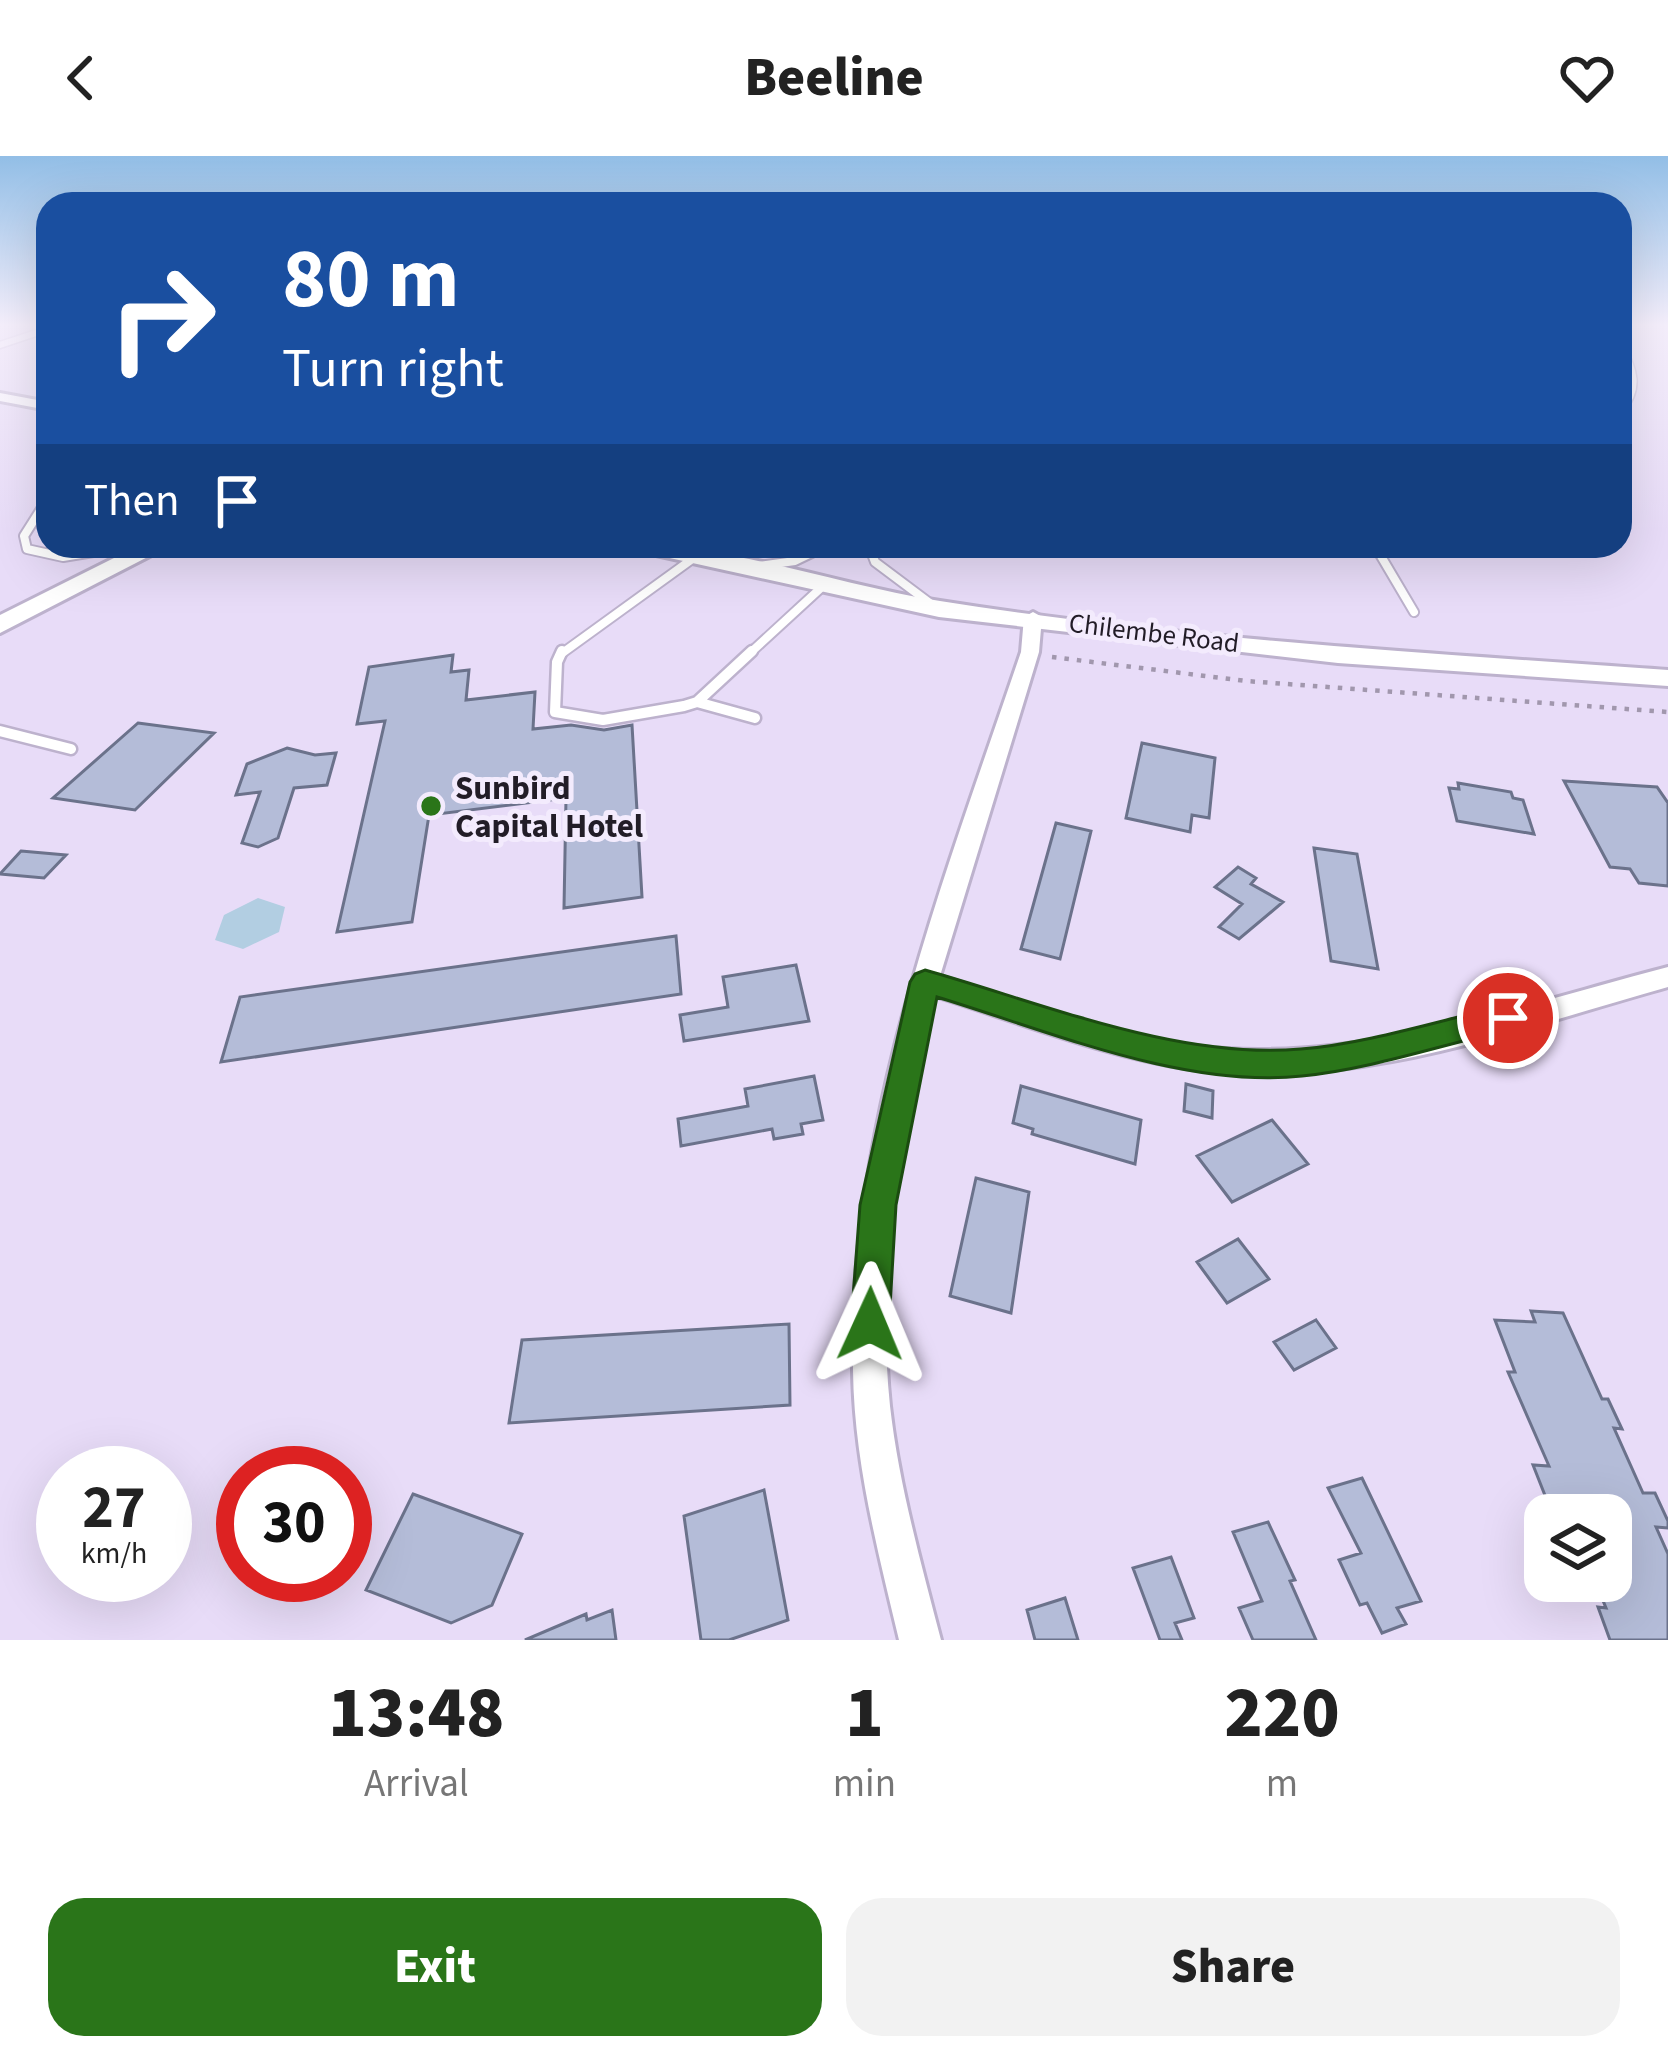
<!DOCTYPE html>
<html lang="en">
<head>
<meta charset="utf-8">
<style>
  :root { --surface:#fff; --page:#f2f2f2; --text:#222; --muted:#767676; --accent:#2a7519 }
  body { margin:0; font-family:"Source Sans 3",sans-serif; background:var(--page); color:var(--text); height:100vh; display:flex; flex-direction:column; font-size:45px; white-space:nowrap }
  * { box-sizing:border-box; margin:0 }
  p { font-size:39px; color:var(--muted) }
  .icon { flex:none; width:66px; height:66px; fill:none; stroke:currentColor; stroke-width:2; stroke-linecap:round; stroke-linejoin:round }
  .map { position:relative; height:1484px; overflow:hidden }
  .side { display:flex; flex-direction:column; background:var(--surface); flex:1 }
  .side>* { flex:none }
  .guide { position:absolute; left:36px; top:36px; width:1596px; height:366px; border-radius:36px; box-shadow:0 12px 48px #0002; background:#1a4fa0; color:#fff; overflow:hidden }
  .controls { position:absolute; left:1524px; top:1338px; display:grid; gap:24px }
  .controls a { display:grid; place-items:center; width:108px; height:108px; border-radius:24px; background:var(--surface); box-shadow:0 12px 48px #0002; font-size:60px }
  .speed { position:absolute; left:36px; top:1290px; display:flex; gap:24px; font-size:60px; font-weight:700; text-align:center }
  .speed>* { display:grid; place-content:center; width:156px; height:156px; border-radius:50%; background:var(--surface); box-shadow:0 12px 48px #0002; line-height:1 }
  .speed small { font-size:30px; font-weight:400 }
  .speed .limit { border:18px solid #d22; background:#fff; color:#111 }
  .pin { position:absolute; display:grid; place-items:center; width:102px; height:102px; color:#fff; margin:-51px; border:6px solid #fff; border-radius:50%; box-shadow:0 3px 12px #0007 }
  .me { position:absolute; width:132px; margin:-66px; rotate:1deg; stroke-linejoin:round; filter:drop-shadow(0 0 9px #0008) }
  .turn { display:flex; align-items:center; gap:42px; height:252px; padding:0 48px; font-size:54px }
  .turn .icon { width:156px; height:156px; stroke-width:2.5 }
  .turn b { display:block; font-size:84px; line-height:102px }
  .then { display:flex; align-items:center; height:114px; padding:0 48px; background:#0003; gap:24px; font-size:45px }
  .eta { display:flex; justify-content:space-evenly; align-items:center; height:204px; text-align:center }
  .eta b { font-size:72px; font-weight:800; line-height:84px }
  .button { display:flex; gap:24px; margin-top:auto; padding:24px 48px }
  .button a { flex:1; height:138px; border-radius:36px; background:var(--accent); color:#fff; font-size:48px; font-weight:800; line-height:138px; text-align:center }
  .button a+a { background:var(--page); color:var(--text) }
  header { display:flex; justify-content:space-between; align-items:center; height:156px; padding:0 48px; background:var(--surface); font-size:54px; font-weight:800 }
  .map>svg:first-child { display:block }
</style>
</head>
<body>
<header><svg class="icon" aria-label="back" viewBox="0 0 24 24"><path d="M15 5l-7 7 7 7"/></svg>Beeline<svg class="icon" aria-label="heart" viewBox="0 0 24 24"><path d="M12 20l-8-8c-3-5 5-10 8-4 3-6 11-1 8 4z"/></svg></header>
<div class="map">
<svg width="1668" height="1484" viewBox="0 0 1668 1484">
  <rect width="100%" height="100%" fill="#e8dcf8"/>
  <path fill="#b2cee2" d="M258,742l27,9 -6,25 -36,17 -28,-9 9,-25z"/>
  <path fill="#b4bcd8" stroke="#6b728b" stroke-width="3" d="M453,499l-2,17 18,-2 -3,30 69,-8 -2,37 38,-4 33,5 28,-5 10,172 -78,11 2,-110 -137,17 -17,107 -75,10 48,-211 -28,3 12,-57z
    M138,567l76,10 -79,77 -82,-12z
    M1142,587l73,15 -6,60 -17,-3 -2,17 -64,-14z
    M287,592l28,7 21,-2 -9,32 -33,3 -16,50 -20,9 -16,-4 18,-51 -24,3 11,-31z
    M1564,625l93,6 11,16v83l-29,-3 -9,-14 -20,-2z
    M1458,627l53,9 2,6 10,2 11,34 -77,-13 -8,-33 10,1z
    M1056,667l35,8 -31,128 -39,-10z
    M1314,692l43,6 21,115 -47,-8z
    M21,695l45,4 -22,23 -44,-4z
    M1238,711l18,11 -5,6 32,18 -44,37 -20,-12 23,-23 -27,-17z
    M676,780l5,58 -460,68 19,-65z
    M796,809l13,56 -125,20 -4,-26 48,-8 -5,-30z
    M814,920l9,44 -22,4 2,10 -29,5 -2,-10 -91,17 -3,-27 70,-13 -3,-17z
    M1186,928l27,7 -1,27 -28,-7z
    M1021,930l120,34 -6,44 -103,-30 1,-5 -20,-6z
    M1272,964l36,44 -76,38 -35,-46z
    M976,1022l53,14 -18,121 -61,-17z
    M1238,1083l31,40 -42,24 -30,-41z
    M1531,1155l32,2 39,86h6l14,30 -8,-1 29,65h12l13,28v7l-12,-1 12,27v86h-58l-12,-33 8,1 -11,-27h16v-66l-61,-7 -17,-43 16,1 -41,-94h7l-20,-52 40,2z
    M1316,1164l20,28 -42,22 -20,-28z
    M789,1168l1,81 -281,18 13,-83z
    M1362,1322l59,123 -24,7 9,16 -24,9 -15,-30 -7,2 -21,-45 22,-7 -33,-65z
    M764,1334l24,130 -59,20h-28l-17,-124z
    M413,1338l109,40 -30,71 -41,18 -85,-33z
    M1268,1366l27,58 -5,1 26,59h-63l-14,-32 23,-7 -29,-69z
    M1171,1401l23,61 -19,5 7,17h-22l-27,-72z
    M1065,1442l13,42h-43l-8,-30z
    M612,1454l4,30h-91l61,-26 1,6z"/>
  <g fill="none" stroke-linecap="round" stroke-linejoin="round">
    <g stroke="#bdb2cd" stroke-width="9">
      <path id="service-far2" d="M0,189l48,-16
        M1620,189c15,24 21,45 0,67"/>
    </g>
    <g stroke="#bdb2cd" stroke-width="12">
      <path id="service-far1" d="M48,342l-24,38 3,13 36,8 67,-11
        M869,390l6,16 56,42
        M1375,390l39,66
        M758,410l37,-5 31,-15
        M561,498l134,-97
        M749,498l74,-68"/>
    </g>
    <g stroke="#bdb2cd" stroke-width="15">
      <path id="service" d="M562,495l-5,11 -2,50 48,8 81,-14 13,-4 55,-51
        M697,546l58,16
        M0,575l71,18"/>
    </g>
    <g stroke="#bdb2cd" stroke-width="6">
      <path id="minor" d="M0,237l48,9v8l-48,-9z
        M1033,456l9,5 -3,35 -99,324c93,28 188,67 286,73 149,9 299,-45 442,-82v20c-151,42 -318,106 -477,82 -88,-13 -172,-47 -256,-73 -36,131 -59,274 -45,410 9,79 31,157 51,234h-42c-21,-88 -45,-179 -46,-270 -4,-250 89,-485 168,-718l3,-35z"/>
    </g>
    <g stroke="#bdb2cd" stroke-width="6">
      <path id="secondary" d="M138,390h31l-169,87v-18z
        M635,390c103,0 203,39 305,55 240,38 486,52 728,69v16l-330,-23 -399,-46 -292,-64z"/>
    </g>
    <path stroke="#a197ad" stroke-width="4.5" stroke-dasharray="4.5 8" stroke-linecap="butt" d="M1052,501l194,24 422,31"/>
    <use href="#service-far2" stroke="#fff" stroke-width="6"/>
    <use href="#service-far1" stroke="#fff" stroke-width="8"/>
    <use href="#service" stroke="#fff" stroke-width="10"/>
    <use href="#minor" fill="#fff" fill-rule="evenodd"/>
    <use href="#secondary" fill="#fff" fill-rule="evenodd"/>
  </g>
  <linearGradient id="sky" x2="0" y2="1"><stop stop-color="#92bee6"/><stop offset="0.45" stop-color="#f5effc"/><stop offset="1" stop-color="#f5effc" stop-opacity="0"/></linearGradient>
  <rect width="1668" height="375" fill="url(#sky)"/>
  <path fill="#2a7519" stroke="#1b4c10" stroke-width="3" d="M925,814c117,33 254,90 376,79 65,-5 143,-30 207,-44l11,4 5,9 -5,9 -11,3c-67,15 -137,39 -206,46 -117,13 -253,-45 -365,-79l-41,208 -7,119 -5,13 -14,6 -14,-6 -5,-13 9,-119 50,-223 5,-8z"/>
  <circle fill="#2a7519" stroke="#f3ebfd" stroke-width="4.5" cx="431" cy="650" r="12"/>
  <g text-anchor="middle" stroke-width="10" stroke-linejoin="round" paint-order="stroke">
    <g font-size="27" fill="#221d27" stroke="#f3ebfd">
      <text transform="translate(1154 477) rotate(7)" y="9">Chilembe Road</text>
    </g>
    <g font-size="33" font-weight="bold" fill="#221d27" stroke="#f3ebfd" text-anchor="start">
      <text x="455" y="643">Sunbird<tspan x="455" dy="38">Capital Hotel</tspan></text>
    </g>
  </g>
</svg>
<div class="controls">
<a><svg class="icon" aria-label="layers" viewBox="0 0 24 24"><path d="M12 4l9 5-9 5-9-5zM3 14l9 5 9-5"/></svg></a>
</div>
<div class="speed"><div>27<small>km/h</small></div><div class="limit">30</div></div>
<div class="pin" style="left:1508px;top:862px;background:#d93025"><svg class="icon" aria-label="arrive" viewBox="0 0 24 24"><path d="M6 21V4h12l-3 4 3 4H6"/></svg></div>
<svg class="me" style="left:870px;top:1168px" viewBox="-20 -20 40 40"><path d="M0-17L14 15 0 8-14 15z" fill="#2a7519" stroke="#fff" stroke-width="4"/></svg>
<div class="guide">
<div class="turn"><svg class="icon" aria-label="right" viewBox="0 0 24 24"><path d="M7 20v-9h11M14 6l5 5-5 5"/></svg><div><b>80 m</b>Turn right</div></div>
<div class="then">Then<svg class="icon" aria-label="arrive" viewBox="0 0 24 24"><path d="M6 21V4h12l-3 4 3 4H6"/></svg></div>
</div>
</div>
<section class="side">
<div class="eta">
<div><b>13:48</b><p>Arrival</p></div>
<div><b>1</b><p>min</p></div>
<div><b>220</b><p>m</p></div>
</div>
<div class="button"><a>Exit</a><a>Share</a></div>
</section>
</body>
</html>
